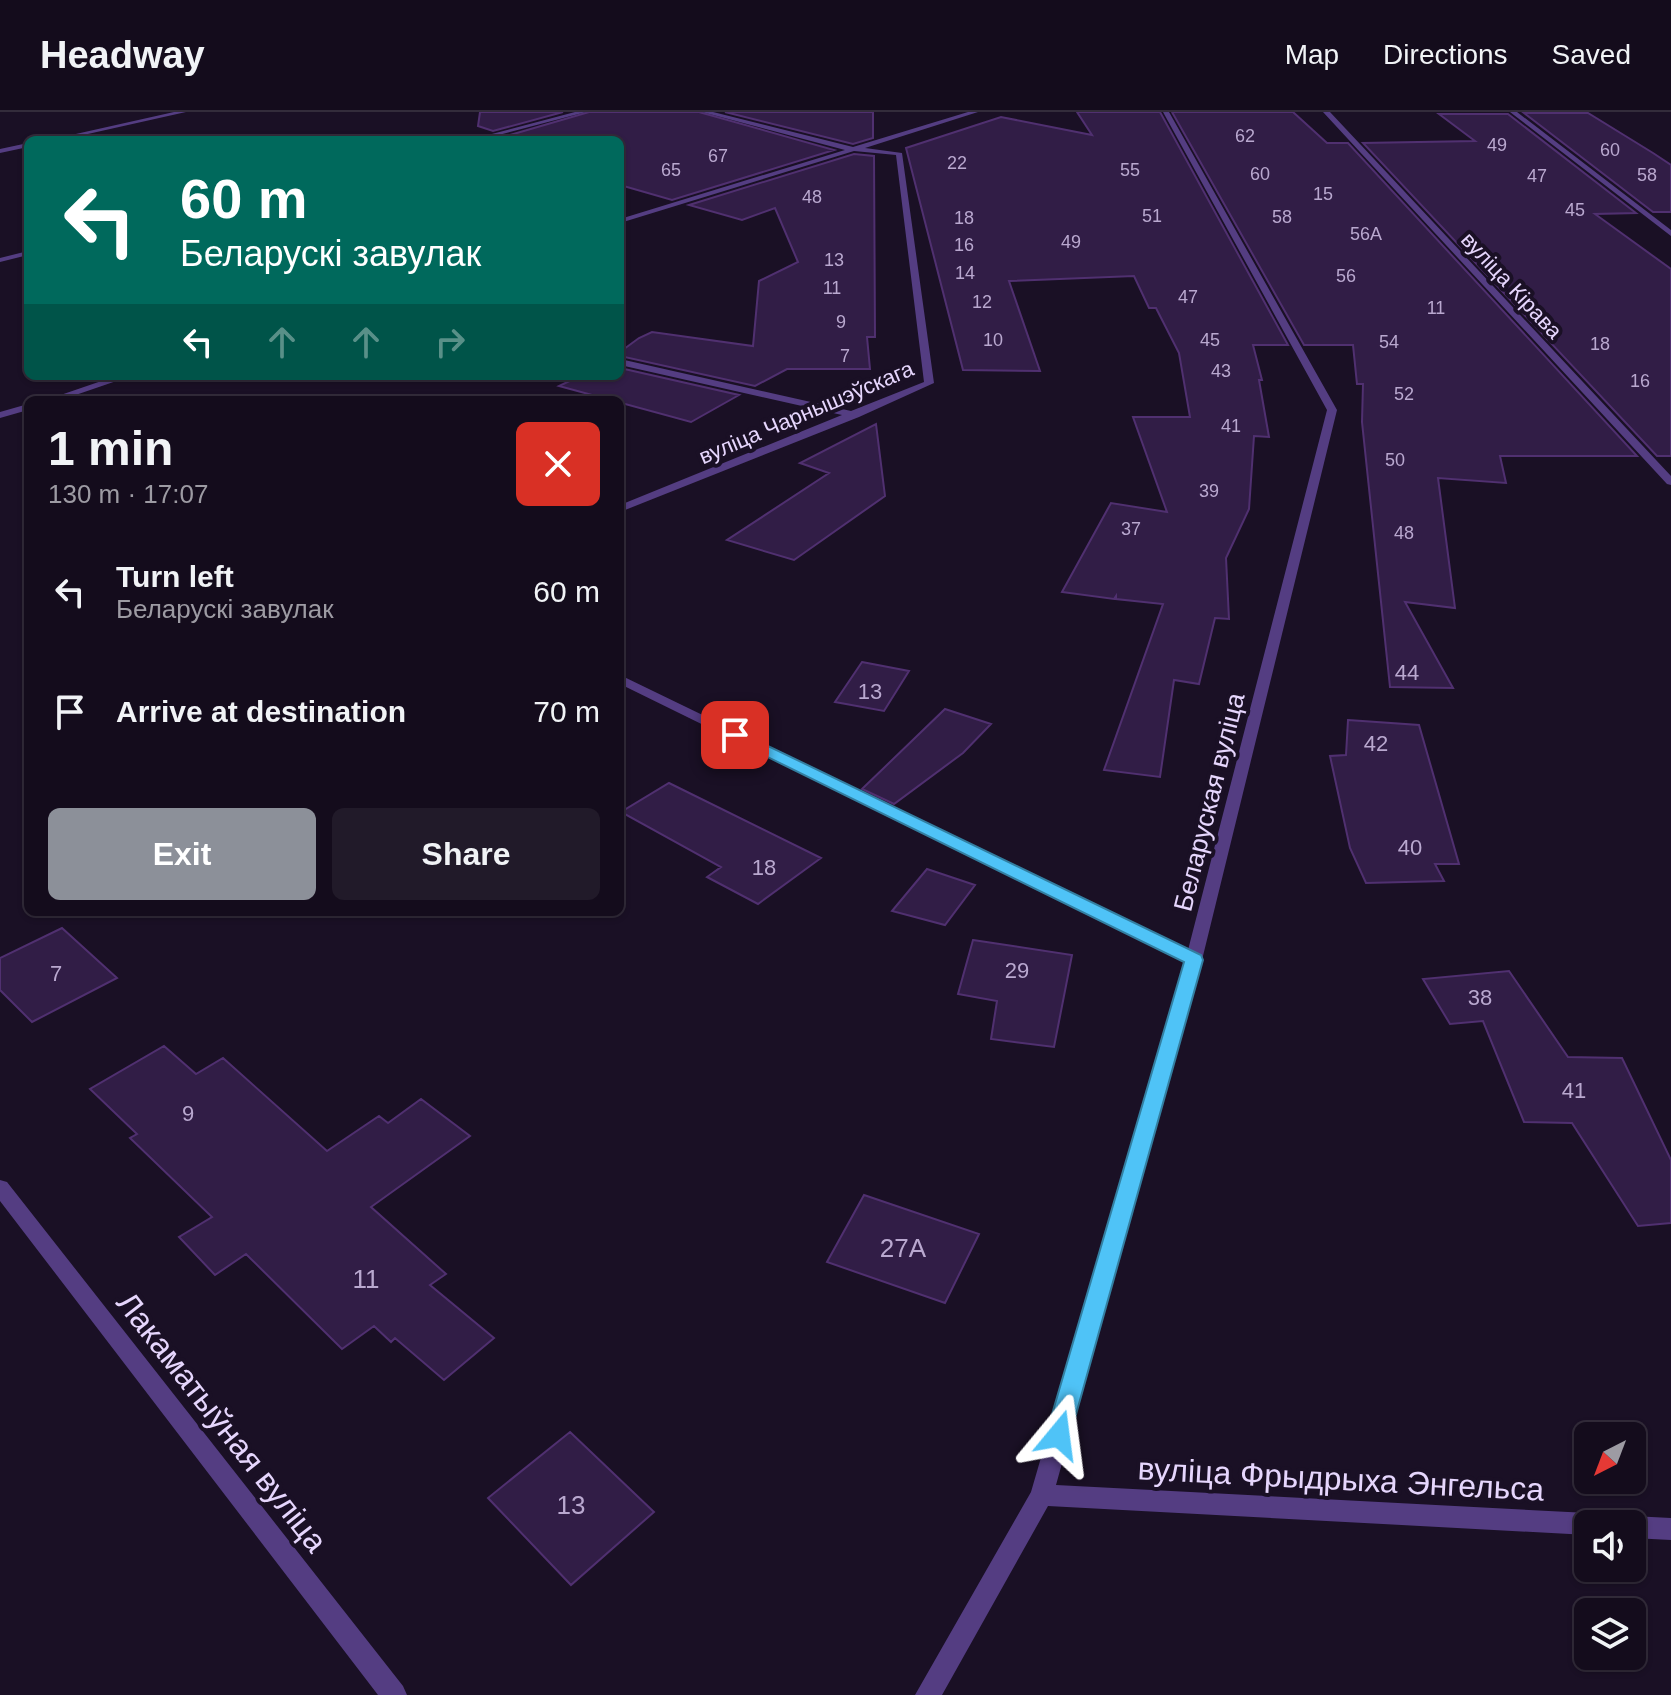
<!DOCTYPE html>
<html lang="en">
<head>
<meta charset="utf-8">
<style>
  :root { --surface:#140c1c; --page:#211a29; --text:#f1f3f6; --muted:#9d9ba3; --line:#332c3b; --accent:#8c9099 }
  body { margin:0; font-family:Helvetica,sans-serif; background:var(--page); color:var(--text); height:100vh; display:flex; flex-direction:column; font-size:30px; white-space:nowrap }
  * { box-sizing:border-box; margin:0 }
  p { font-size:26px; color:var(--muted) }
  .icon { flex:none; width:44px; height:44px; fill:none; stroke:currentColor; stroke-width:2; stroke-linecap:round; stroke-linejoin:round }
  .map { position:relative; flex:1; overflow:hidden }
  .drawer { position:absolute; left:24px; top:284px; width:600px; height:520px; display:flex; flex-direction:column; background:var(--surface); border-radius:12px; box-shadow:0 2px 6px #0004,0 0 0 2px var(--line) }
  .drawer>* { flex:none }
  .guide { position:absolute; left:24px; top:24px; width:600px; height:244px; border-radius:12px; box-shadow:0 2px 6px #0004,0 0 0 2px var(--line); background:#00695c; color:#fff; overflow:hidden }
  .needle { width:52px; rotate:222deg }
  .fabs { position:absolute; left:1574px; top:1310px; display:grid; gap:16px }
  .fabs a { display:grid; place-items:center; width:72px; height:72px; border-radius:12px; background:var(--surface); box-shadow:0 2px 6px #0004,0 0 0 2px var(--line); font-size:40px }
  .pin { position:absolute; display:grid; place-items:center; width:68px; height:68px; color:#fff; margin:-34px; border-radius:16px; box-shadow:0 4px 12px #0006 }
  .me { position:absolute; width:88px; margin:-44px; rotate:16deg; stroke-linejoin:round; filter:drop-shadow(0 0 6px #0008) }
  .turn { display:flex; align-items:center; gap:28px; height:168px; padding:0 24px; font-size:36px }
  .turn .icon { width:104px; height:104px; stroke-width:2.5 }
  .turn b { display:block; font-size:56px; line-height:68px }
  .lanes { display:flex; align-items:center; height:76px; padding:0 24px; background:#0003; justify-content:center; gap:40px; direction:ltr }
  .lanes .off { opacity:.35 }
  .round { display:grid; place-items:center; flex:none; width:84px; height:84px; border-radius:12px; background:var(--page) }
  .overview { display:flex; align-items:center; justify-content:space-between; height:136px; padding:0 24px }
  h1 { font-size:48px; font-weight:700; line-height:60px }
  .cta { display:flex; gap:16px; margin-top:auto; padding:16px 24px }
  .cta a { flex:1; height:92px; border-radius:12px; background:var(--accent); color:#fff; font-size:32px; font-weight:700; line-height:92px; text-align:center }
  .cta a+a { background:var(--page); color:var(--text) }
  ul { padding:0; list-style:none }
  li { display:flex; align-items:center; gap:24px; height:120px; padding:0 24px }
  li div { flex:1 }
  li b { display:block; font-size:30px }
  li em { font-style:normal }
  header { display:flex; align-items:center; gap:48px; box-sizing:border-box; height:112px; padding:0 40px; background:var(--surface); border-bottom:2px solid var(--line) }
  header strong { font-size:38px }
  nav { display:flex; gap:44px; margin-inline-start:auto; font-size:28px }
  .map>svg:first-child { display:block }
</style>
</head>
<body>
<header>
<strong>Headway</strong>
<nav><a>Map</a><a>Directions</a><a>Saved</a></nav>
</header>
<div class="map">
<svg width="1671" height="1583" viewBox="0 0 1671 1583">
  <rect width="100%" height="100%" fill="#1a1025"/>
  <path fill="#311d46" stroke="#503070" stroke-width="2" d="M480,0h83l-70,19 -15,-5z
    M589,0h110l135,38 -162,50 -52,-15v-45h-93l-17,-5z
    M725,0h148v26l-20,6z
    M1077,0h83l128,233h-35l9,35h-3l10,57 -15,-1 -5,73 -23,49 3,61 -14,-1 -16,66 -25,-4 -14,97 -56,-7 59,-166 -47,-5v-3l-2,3 -52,-7 49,-89 56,9 -34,-95h57l-11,-64 -23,-45h-7l-15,-32 -125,5 31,90 -77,-1 -57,-222 95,-31 91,18z
    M1172,0h121l34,31h21l289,313h-137l6,27 -68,-5 17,130 -50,-6 48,86 -63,-1 -28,-265 1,-38h-6l-4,-39h-49z
    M1524,1h64l65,40 18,12v47h-18z
    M1439,2h69l128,99 -41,1 76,55v187h-14l-294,-313 112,-2z
    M854,42l20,2 1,181h-8l3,32h-83l-32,17 -135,-30v-4l19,-14 13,-6 101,14 6,-65 39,-19 -23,-54 -33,12 -53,-15z
    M620,256l119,27 -48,27 -132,-36 21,-10h40z
    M876,312l9,72 -91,64 -67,-20 102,-67 -29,-10z
    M862,550l47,9 -25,40 -49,-9z
    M945,597l46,15 -28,29 -69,51 -32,-15z
    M1348,608l71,5 40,139h-24l9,17 -78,2 -16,-35 -20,-92 16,-1z
    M669,671l152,75 -63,46 -51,-27 14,-10 -100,-55z
    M927,757l48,16 -30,40 -53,-14z
    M62,816l55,50 -85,44 -32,-32v-32z
    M973,828l99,15 -18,92 -63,-8 6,-38 -39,-7z
    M1509,859l59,86 54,1 49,102v63l-33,3 -66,-103 -48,-1 -41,-101 -33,3 -27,-45z
    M164,934l32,28 27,-16 104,93 52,-35 9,7 33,-24 49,37 -99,71 75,67 -16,11 64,53 -50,42 -49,-42 -4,4 -17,-16 -32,23 -96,-95 -31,21 -36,-38 33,-20 -82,-79 7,-4 -47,-45z
    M864,1083l115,39 -34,69 -118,-41z
    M570,1320l84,80 -83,73 -83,-87z"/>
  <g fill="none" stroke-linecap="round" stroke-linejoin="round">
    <path fill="#543d82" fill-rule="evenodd" d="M174,0h12l-125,28h-12z
      M575,0h11l-106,28h-11z
      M702,0h11l140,35 115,-35h10l-113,36 37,5 32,230 -75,34 -239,95v-7l222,-90 -222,-50v-6l231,52 73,-29 -28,-227 -42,-4 -234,72v-4l225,-69z
      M1163,0h6l168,298 -135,550 -146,525 532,28 8,3 4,8h-12v11l-540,-29 -106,189h-27l116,-203 154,-530 -565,-278v-9l568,275 139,-540z
      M1323,0h7l341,364v9l-4,-1z
      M1510,0h7l154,118v6z
      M28,31v4l-28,6v-4z
      M28,139v4l-28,7v-4z
      M116,264h15l-70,24h-15z
      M28,292v6l-28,8v-6z
      M0,1068l7,2 396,504 4,9h-29l-378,-494z
      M1632,1404l39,2v22l-39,-2v-14h-10l2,-5z"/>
  </g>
  <path fill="#4fc3f7" stroke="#337fa1" stroke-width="2" d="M735,618l466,225 2,5 -135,483 -9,4 -9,-4 -4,-8 138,-473 -455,-224v-6z"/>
  <g text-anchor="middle" stroke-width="8" stroke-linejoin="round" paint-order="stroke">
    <g font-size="18" fill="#b9a8cf">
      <text x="1245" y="30">62</text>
      <text x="1497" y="39">49</text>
      <text x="1610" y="44">60</text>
      <text x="718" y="50">67</text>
      <text x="957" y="57">22</text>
      <text x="671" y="64">65</text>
      <text x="1130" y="64">55</text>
      <text x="1260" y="68">60</text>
      <text x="1647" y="69">58</text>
      <text x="1537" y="70">47</text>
      <text x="1323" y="88">15</text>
      <text x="812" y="91">48</text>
      <text x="1575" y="104">45</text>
      <text x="1152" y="110">51</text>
      <text x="1282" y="111">58</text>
      <text x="964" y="112">18</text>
      <text x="1366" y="128">56А</text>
      <text x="1071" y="136">49</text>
      <text x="964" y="139">16</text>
      <text x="834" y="154">13</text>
      <text x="965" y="167">14</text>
      <text x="1346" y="170">56</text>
      <text x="832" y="182">11</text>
      <text x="1188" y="191">47</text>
      <text x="982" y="196">12</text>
      <text x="1436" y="202">11</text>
      <text x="841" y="216">9</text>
      <text x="993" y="234">10</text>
      <text x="1210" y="234">45</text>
      <text x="1389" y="236">54</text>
      <text x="1600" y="238">18</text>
      <text x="845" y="250">7</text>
      <text x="1221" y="265">43</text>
      <text x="1640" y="275">16</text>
      <text x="1404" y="288">52</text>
      <text x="1231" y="320">41</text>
      <text x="1395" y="354">50</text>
      <text x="1209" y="385">39</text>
      <text x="1131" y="423">37</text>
      <text x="1404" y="427">48</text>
    </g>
    <g font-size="22" fill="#e6d6fd" stroke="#1a1025">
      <text transform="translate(1512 173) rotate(47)" y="8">вуліца Кірава</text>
      <text transform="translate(806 300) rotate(-23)" y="8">вуліца Чарнышэўскага</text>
    </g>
    <g font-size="22" fill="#b9a8cf">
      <text x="1407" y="568">44</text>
      <text x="870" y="587">13</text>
      <text x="1376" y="639">42</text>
      <text x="1410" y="743">40</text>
      <text x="764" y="763">18</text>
      <text x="1017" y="866">29</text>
      <text x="56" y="869">7</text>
      <text x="1480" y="893">38</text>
      <text x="1574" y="986">41</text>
      <text x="188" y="1009">9</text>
    </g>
    <g font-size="26" fill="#e6d6fd" stroke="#1a1025">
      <text transform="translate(1209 690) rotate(-76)" y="9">Беларуская вуліца</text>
    </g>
    <g font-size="26" fill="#b9a8cf">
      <text x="903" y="1145">27А</text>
      <text x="366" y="1176">11</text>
      <text x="571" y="1402">13</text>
    </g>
    <g font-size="32" fill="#e6d6fd" stroke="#1a1025">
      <text transform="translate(222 1310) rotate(52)" y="11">Лакаматыўная вуліца</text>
      <text transform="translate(1341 1367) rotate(3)" y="11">вуліца Фрыдрыха Энгельса</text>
    </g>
  </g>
</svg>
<div class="fabs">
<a><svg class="needle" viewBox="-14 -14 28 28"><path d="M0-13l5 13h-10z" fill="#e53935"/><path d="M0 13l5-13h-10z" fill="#9d9ba3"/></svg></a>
<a><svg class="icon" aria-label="sound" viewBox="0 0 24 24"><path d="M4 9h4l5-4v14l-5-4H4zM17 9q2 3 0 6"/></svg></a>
<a><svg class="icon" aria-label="layers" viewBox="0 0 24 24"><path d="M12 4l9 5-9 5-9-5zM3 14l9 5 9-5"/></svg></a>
</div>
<div class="pin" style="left:735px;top:623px;background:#d93025"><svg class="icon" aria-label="arrive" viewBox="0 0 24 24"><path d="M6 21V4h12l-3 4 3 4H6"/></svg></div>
<svg class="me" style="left:1059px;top:1323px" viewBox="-20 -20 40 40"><path d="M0-17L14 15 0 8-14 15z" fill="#4fc3f7" stroke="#fff" stroke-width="4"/></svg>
<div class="guide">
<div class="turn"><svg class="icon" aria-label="left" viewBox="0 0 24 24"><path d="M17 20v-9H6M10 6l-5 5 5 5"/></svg><div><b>60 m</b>Беларускі завулак</div></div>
<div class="lanes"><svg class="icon" aria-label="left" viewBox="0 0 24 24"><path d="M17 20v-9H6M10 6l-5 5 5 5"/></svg><svg class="icon off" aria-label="ahead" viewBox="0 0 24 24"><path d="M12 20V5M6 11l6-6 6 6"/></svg><svg class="icon off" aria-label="ahead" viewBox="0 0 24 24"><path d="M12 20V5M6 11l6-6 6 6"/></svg><svg class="icon off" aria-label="right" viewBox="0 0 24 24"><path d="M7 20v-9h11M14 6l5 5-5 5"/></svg></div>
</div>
<section class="drawer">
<div class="overview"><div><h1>1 min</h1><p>130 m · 17:07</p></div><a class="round" style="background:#d93025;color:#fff"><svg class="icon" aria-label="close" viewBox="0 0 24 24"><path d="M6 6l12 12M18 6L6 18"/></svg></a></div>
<ul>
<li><svg class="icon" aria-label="left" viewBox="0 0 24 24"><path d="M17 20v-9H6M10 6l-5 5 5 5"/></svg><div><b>Turn left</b><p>Беларускі завулак</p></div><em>60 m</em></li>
<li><svg class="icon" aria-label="arrive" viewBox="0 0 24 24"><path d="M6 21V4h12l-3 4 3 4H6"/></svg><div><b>Arrive at destination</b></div><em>70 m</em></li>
</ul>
<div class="cta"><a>Exit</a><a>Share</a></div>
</section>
</div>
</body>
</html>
